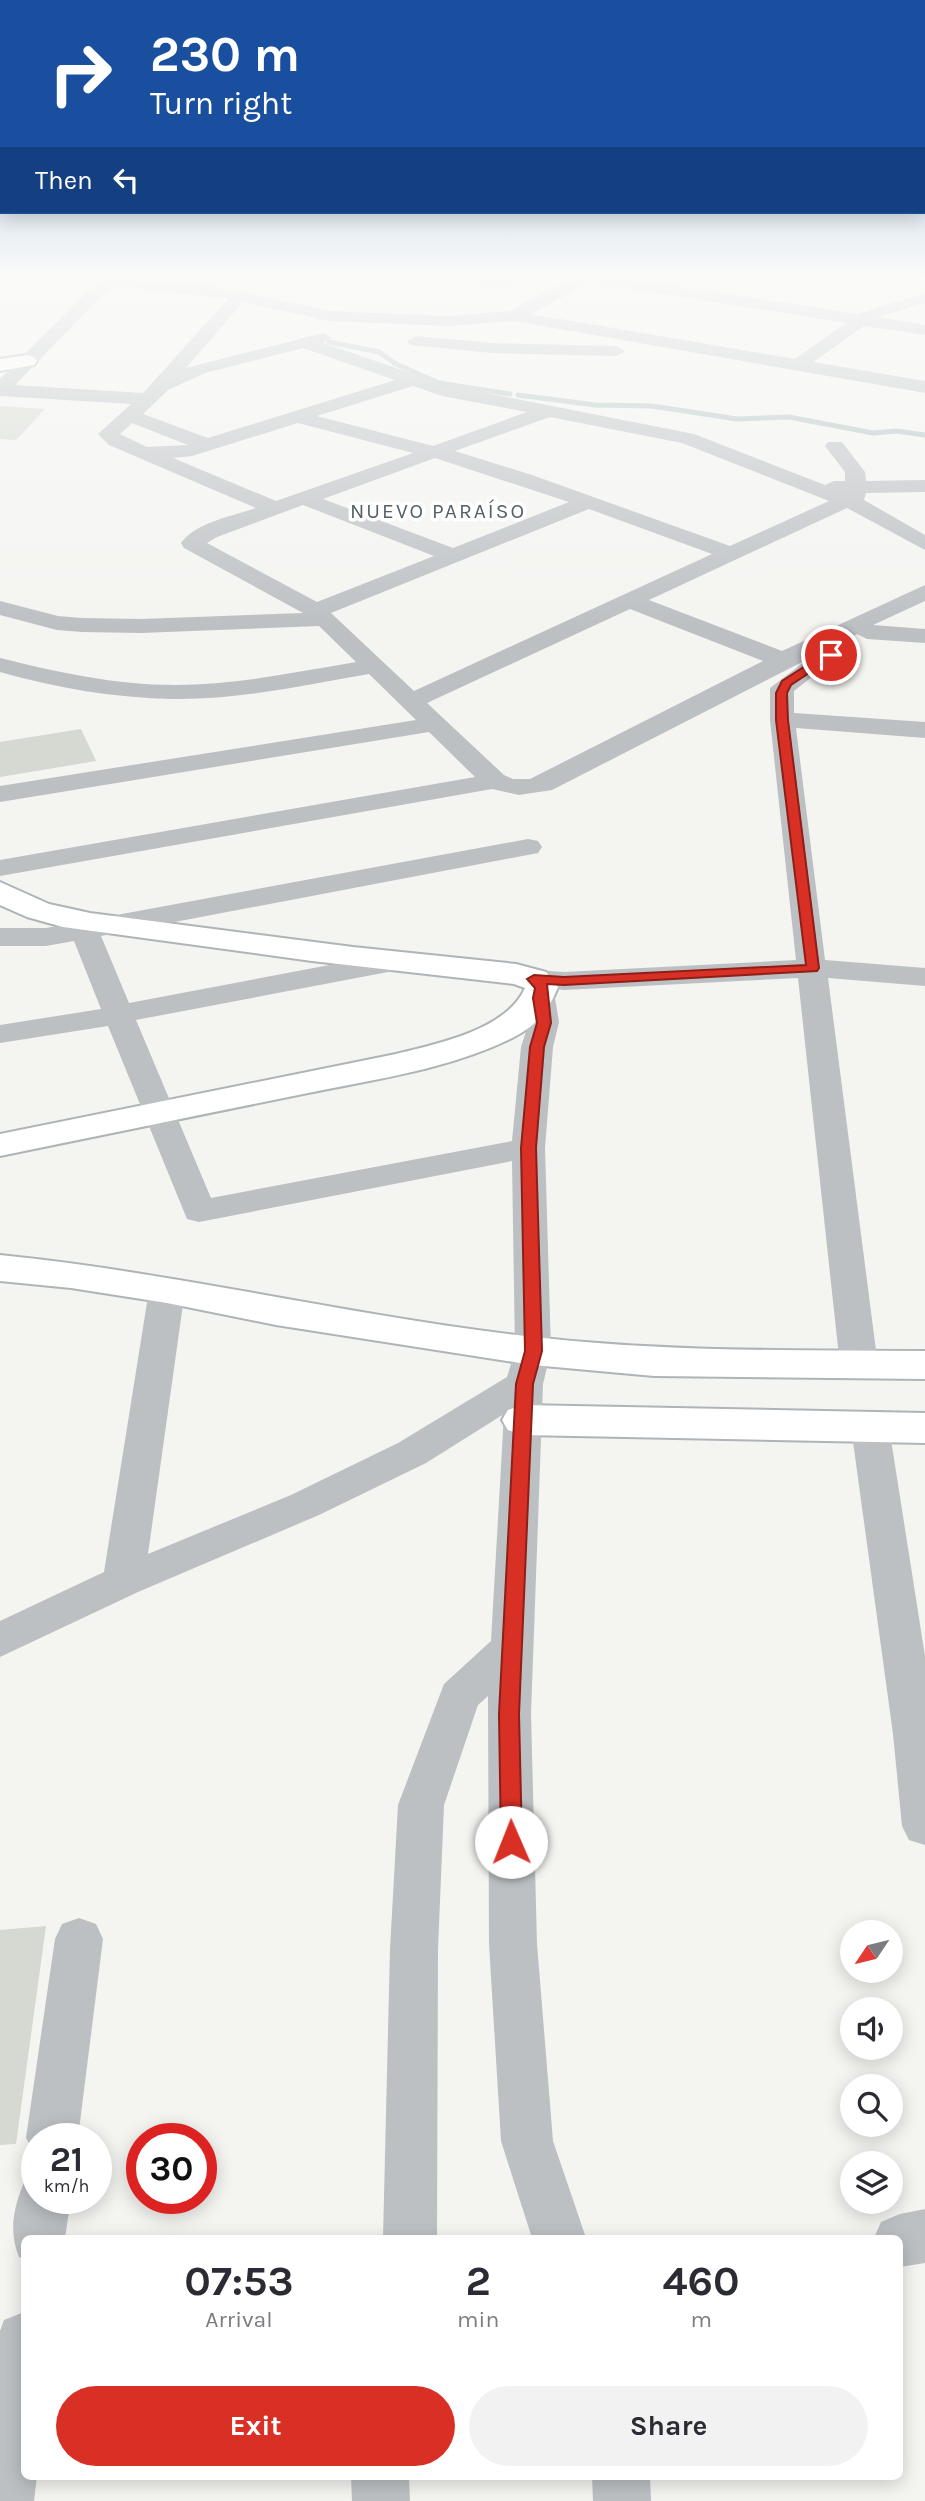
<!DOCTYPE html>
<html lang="en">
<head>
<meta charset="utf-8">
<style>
  :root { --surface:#fff; --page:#f2f2f3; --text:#2b2b33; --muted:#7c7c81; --accent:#d93025 }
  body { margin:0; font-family:Karla,sans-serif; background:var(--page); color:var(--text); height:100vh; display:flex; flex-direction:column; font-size:26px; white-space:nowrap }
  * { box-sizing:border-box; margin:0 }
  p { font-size:23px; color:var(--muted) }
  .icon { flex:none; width:38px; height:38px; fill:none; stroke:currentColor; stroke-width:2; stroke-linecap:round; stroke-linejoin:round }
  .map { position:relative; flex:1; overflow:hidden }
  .side { position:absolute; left:21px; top:2235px; width:882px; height:245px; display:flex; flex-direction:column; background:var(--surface); border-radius:10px; box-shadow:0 4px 18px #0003 }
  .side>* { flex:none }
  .hud { position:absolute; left:0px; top:0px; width:926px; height:214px; box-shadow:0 4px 18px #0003; background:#1a4fa0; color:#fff; overflow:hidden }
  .needle { width:46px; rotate:235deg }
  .controls { position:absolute; left:840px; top:1920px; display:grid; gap:14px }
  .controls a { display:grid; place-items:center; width:63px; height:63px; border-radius:50%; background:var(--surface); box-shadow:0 4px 18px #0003; font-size:35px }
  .speed { position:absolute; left:21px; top:2123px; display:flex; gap:14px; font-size:35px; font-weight:700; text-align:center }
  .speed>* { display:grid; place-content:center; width:91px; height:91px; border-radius:50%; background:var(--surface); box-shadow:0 4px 18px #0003; line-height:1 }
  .speed small { font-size:18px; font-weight:400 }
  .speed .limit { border:10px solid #d22; background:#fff; color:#111 }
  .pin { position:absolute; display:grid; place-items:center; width:60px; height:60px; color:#fff; margin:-30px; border:4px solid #fff; border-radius:50%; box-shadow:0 2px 7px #0007 }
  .me { position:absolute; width:77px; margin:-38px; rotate:359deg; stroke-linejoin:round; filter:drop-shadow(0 0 5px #0008) }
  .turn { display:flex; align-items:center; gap:24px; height:147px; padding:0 35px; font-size:32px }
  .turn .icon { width:91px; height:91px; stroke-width:2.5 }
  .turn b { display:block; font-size:49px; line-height:60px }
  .then { display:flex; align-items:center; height:66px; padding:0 35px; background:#0003; gap:14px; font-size:26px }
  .eta { display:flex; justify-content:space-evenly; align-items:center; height:119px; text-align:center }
  .eta b { font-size:42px; font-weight:700; line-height:49px }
  .primary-button { display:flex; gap:14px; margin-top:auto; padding:14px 35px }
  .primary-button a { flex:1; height:80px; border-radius:42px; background:var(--accent); color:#fff; font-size:28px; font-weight:700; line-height:80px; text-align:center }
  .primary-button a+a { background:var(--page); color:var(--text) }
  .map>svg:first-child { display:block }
</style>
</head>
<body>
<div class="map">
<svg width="925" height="2501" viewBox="0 0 925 2501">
  <rect width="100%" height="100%" fill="#f4f4f1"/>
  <path fill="#d5d9d1" d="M0,406l45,3 -29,31 -16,-1z
    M81,729l15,32 -96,16v-35z
    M46,1926l-30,218 -16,1v-215z"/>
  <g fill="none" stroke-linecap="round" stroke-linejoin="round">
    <path stroke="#b2c0c2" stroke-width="5" d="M329,342l50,10 17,12 43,19 71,11
      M518,395l77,10 57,1 85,13 52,-2 84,16 23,-2 29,4"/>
    <g stroke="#aeb4b7" stroke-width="4">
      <path id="secondary" d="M27,355l7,2 3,4 -3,4 -34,6v-12z
        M0,882l49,22 41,9 263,34 163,17 30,8 12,15c-9,23 -22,39 -44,50 -63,32 -138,42 -206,56 -103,21 -205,42 -308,63v-22l396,-80c40,-10 111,-24 129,-66l-11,-4 -202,-23 -249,-34 -36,-10 -27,-12z
        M0,1255c179,18 355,62 534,82 130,15 260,13 391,14v28l-271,-3 -121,-11 -257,-40 -109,-22 -96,-15 -71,-7z
        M523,1405l402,8v30l-402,-8 -15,-5 -6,-10 6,-10z"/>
    </g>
    <path fill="#bcc0c3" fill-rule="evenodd" d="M94,278h33l89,8 114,25 118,5 62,-5 61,-33h54l233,36 67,-21v10l-47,14 47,8v10l-61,-9 -51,36 112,19v12l-411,-72 -66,5 -118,-5 -87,-19 -57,66 137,-35 9,5 -9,5 123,42 248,49 131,51 9,-4h11v-9l-20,-26 3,-4h14l23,30 1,9 59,-1v12l-59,1 -2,7 61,35v15l-78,-42 -198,92 133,51 143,-66v16l-52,24 52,4v14l-58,-4 -10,-5 -305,156 -33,5 -27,-6 -492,87v-16l475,-83 -46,-45 -429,70v-16l416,-66 -47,-46c-64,11 -130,26 -196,25 -58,-1 -117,-11 -173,-27v-14c57,14 115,27 175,27 61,0 121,-13 181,-23l-37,-36 -178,7 -59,-1 -25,-2 -57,-15v-14l58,15 24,2 59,1 162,-6 -119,-65 -3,-5c15,-21 52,-27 75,-35l-147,-63 -11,-11 33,-30 -131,-8v-17l97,-97zM588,278l8,5 250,40 -51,36 -264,-45 49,-26zM112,285l116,14 -85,94 -128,-8zM303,348l92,32 -187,58 -65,-24 25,-24 37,-17zM413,386l29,10 85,16 -94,34 -116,-30zM550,417l132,26 147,58 -99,45 -198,-71 -77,-24zM132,423l56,22 -41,2 -27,-13zM298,423l115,30 -137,48 -103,-43 19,-2zM435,458l134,44 -116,46 -130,-49zM303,505l131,51 -117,46 -110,-59 10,-6zM589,509l123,45 -298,137 -83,-78zM630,609l133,52 -233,118h-17l-9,-4 -77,-72z
      M462,278h66l-2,3 -31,7 -31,-7z
      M416,336l76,7 124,3 9,5 -9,5 -124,-3 -82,-8 -3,-4z
      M820,654l8,2 4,5 -38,30v22l131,9v16l-129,-10 29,232 100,8v18l-97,-8 50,388 -6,9 -13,4 -13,-4 -6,-9 -42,-388 -234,12 -41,-5 -4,-6 4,-6 11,-3 30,2 232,-12 -26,-240v-32l42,-32z
      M528,839l10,2 4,6 -4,6 -437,83 28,67 259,-49 10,3 5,6 -5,6 -10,3 -252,48 75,178 301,-57 9,-94 8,-25 -4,-24 4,-6 11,-3 11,3 4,6 4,24 -6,25 -8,101 6,203 -8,33 -12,330 6,230 16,197 33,97h-54l-31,-97 -12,-197 -1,-248 -10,9 -34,100 -6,144 -1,289h-54l7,-289 8,-144 46,-121 47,-43 13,-227 -78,49 -107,52 -181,77 -138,65v-36l104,-49 45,-282 5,-8 13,-4 13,4 5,8 -37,264 143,-59 107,-52 109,-66 8,-26 -3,-190 -313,61 -12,-3 -79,-193 -108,17v-18l101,-16 -27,-68 -28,5h-46v-18h46z
      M870,1413l14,4 5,10 36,229v189l-16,-5 -7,-14 -9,-92 -42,-307 5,-10z
      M79,1918l17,6 7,15 -25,199h-41v19l-11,-19 29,-199 7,-15z
      M37,2175v23h34l-6,40h-41v21l-5,-2c-11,-27 -5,-51 6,-77z
      M925,2209v54l-25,4v-29h-26l7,-16 19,-8z
      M24,2312v164h13l-3,25h-34v-170l4,-11z
      M351,2476h58l1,25h-58z
      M592,2476h58l1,25h-58z"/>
    <use href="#secondary" fill="#fff" fill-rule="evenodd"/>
  </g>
  <linearGradient id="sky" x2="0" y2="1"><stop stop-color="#92b9d9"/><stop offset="0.44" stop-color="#fafaf9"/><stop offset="1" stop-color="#fafaf9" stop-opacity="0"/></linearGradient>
  <rect width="925" height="628" fill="url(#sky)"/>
  <path fill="#d93025" stroke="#8d1f18" stroke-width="2" d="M827,652l9,3 -45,30 -4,8 1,27 31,248 -2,3 -253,14 -17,-1 4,39 -7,24 -8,101 6,203 -9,33 -14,330 3,128 -3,6 -8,3 -7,-3 -3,-6 -2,-128 17,-330 9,-33 -4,-203 9,-101 7,-24 -4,-25 2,-10 -8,-9 7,-4 30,2 242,-12 -30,-245v-27l6,-12z"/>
  <g text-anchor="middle" stroke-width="7" stroke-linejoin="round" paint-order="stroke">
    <g font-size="21" letter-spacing="2" fill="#536065" stroke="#fff">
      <text x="438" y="518">NUEVO PARAÍSO</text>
    </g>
  </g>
</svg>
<div class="controls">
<a><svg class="needle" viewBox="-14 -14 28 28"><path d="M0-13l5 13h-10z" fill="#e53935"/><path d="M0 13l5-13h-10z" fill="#7c7c81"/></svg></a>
<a><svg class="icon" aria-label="sound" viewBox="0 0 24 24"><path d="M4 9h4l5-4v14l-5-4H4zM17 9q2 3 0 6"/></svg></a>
<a><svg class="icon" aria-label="search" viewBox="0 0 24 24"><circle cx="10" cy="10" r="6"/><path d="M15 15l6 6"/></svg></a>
<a><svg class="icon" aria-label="layers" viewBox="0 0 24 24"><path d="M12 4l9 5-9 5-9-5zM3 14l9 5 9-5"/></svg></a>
</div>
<div class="speed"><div>21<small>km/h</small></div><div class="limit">30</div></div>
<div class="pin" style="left:831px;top:655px;background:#d93025"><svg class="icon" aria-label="arrive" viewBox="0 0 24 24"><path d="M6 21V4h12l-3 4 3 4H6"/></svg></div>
<svg class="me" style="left:511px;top:1842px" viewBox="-20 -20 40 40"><circle r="19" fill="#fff"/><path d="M0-13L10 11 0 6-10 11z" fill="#d93025"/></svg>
<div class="hud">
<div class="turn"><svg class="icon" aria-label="right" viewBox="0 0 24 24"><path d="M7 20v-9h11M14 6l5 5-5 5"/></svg><div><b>230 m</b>Turn right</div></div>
<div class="then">Then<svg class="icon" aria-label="left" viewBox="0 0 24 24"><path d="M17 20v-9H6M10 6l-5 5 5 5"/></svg></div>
</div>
<section class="side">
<div class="eta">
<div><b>07:53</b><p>Arrival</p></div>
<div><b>2</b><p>min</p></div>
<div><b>460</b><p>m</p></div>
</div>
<div class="primary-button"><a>Exit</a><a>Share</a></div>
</section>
</div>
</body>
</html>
